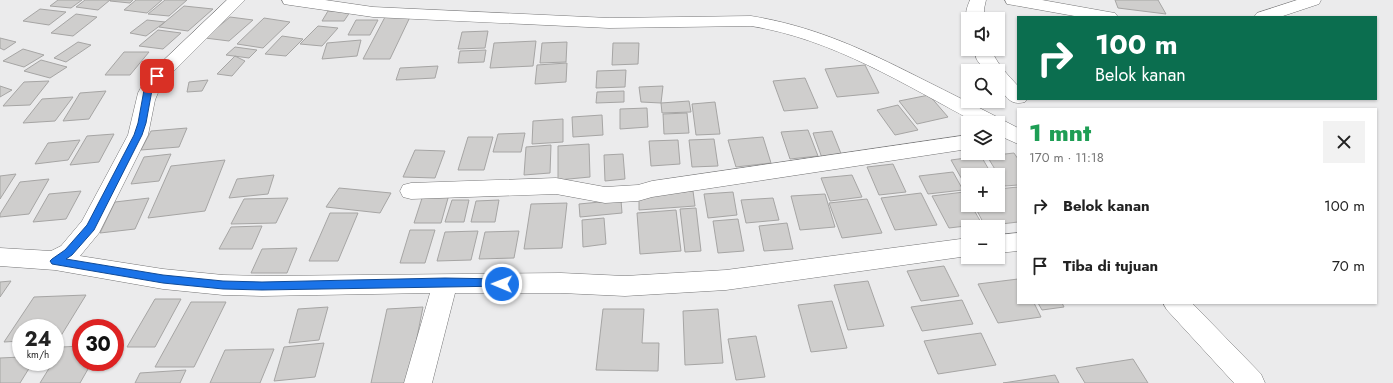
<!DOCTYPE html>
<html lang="id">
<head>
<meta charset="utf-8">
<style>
  :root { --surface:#fff; --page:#f2f2f2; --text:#222; --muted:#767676 }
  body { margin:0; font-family:Jost,sans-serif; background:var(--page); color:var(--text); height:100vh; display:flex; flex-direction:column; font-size:15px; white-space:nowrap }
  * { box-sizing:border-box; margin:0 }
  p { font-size:13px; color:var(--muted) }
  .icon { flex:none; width:22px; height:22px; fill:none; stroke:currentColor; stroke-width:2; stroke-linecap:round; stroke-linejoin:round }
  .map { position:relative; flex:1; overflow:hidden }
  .side { position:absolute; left:1017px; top:108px; width:360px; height:196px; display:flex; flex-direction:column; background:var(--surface); border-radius:0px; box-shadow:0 1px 3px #0004 }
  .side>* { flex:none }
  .banner { position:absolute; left:1017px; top:16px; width:360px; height:84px; border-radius:0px; box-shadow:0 1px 3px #0004; background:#0b6e4f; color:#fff; overflow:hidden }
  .tools { position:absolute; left:961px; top:12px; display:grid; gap:8px }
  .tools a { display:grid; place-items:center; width:44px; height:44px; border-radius:0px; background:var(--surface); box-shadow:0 1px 3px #0004; font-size:20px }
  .speed { position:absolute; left:12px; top:319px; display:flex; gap:8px; font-size:20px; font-weight:700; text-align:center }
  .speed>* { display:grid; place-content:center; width:52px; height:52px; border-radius:50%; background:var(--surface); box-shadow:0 1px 3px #0004; line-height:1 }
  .speed small { font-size:10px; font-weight:400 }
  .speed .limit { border:6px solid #d22; background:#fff; color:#111 }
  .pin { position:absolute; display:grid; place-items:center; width:34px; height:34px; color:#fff; margin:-17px; border-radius:8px; box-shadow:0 2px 6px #0006 }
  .me { position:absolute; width:44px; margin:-22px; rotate:271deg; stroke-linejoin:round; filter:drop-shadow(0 0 3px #0008) }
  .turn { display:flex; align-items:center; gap:14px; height:84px; padding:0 12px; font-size:18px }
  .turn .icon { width:52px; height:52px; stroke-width:2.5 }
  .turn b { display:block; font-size:28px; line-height:34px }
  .round { display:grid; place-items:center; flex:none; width:42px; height:42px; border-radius:0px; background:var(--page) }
  .overview { display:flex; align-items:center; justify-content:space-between; height:68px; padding:0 12px }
  h1 { font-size:24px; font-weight:800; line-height:30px; color:#1e9e55 }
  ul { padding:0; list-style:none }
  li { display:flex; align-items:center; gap:12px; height:60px; padding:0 12px }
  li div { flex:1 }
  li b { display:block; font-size:15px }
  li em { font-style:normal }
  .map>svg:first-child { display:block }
</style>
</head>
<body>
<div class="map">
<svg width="1393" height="383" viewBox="0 0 1393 383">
  <rect width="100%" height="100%" fill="#ebebec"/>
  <path fill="#cfcecd" stroke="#a6a5a4" d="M58,0h24l-11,8 -21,-2z
    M85,0h25l-12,10 -22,-3z
    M111,0h22l-3,3 -20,-2z
    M136,0h26l-15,13 -23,-3z
    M165,0h22l-18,16 -21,-2z
    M1115,0h43l8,14 -48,-6z
    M184,6l29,3 -25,22 -29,-4z
    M40,9l26,3 -17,13 -26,-4z
    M328,11l22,1 -6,9h-22z
    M76,14l21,3 -24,19 -22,-3z
    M230,17l23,3 -24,21 -24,-3z
    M385,17h25l-20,42h-27z
    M264,18l26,4 -27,26 -26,-4z
    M147,20l18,2 -19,14 -16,-3z
    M356,20h22l-8,15h-22z
    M318,26l20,2 -16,18 -22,-2z
    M158,30l23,3 -18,16 -24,-3z
    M488,31l-3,17 -27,1 4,-17z
    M282,36l21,3 -17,17 -21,-2z
    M0,38l16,4 -12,8 -4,-2z
    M361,40l-4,16 -35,3 5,-16z
    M536,41l-3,25 -43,2 4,-25z
    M78,42l13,3 -25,17 -12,-4z
    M567,42l-1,20 -26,1 2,-20z
    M613,43h26l-1,21 -26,1z
    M235,47l22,3 -8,8 -23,-3z
    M23,49l21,6 -20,12 -21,-6z
    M486,50l-2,12 -26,1 2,-12z
    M124,52h25l-19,23h-25z
    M235,56l10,5 -13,15 -15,-2z
    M41,60l26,7 -17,11 -26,-7z
    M567,63l-1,19 -31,2 2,-19z
    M865,65l14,28 -42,4 -12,-28z
    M438,66l-3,12 -39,2 4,-12z
    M626,70l-1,17 -29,1 1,-17z
    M805,78l13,30 -34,3 -11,-30z
    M208,80l-6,11 -15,1 2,-10z
    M49,81l-19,24 -27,1 21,-24z
    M0,86l12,4 -12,7z
    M663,86l-2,17 -20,-1 -2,-15z
    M106,91l-17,28 -26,2 17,-28z
    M624,91v11l-28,1 1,-11z
    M929,95l19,22 -31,7 -18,-23z
    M73,97l-18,24 -32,2 19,-24z
    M689,101l2,11 -29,1 -1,-10z
    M715,102l5,32 -24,1 -4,-31z
    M898,105l20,25 -23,5 -18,-25z
    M647,108l1,19 -28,2v-20z
    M687,113l2,20 -25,1 -1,-20z
    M602,115l1,20 -30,2 -1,-20z
    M563,119v23l-31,2 1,-23z
    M187,128l-8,19 -38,3 10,-19z
    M808,130l10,26 -28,3 -9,-27z
    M832,131l10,25 -20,2 -9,-25z
    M525,133l-4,19h-28l5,-18z
    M114,134l-15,28 -29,3 17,-29z
    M468,137h25l-9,33h-26z
    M763,137l8,26 -35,4 -8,-27z
    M714,139l4,27 -26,1 -3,-27z
    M80,140l-12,20 -33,4 13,-21z
    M678,140l2,24 -29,2 -2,-25z
    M589,144l1,33 -32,3v-34z
    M551,145l-1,28 -26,2 2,-28z
    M415,150l30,1 -10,27 -32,-1z
    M1014,153l4,6v26l-13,1 -18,-30z
    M171,154l-12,27 -28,3 13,-27z
    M623,154l2,25 -20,2 -1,-26z
    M981,156l11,19h-24v15l-17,-30z
    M225,160l-20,51 -57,7 23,-52z
    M893,164l13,28 -27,3 -12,-28z
    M953,172l10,18 -35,4 -9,-18z
    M16,174l-16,25v-23z
    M274,175l-6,19 -39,4 8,-19z
    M852,175l10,22 -32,4 -9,-23z
    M49,179l-20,35 -29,3v-3l20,-32z
    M1018,187v35l-33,4 -11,-21h24v-16z
    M339,188l52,5 -11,20 -54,-6z
    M81,191l-15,28 -33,3 16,-28z
    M450,191l-9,32h-27l10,-31z
    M693,191l2,15 -56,4v-14z
    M733,192l4,23 -29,3 -4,-24z
    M964,192l4,7v6h3l11,19 -33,4 -17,-32z
    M921,193l16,32 -42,5 -14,-32z
    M825,194l10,33 -35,3 -9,-34z
    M149,198l-14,31 -35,4 15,-31z
    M288,198l-12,25 -45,1 13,-25z
    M773,198l6,22 -33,3 -5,-23z
    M867,199l15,34 -40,5 -13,-35z
    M452,200h17l-5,22h-19z
    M499,200l-4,22h-24l5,-21z
    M621,200l1,13 -42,4 -1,-13z
    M567,203l-5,45 -38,1 7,-45z
    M696,208l5,43 -16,1 -5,-43z
    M676,210l5,41 -41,3 -3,-41z
    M330,213h28l-20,48h-29z
    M604,218l2,26 -23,3 -1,-27z
    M738,219l6,32 -26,2 -5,-32z
    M787,223l6,26 -29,2 -5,-25z
    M262,226l-10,23h-33l12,-22z
    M410,230h25l-10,33h-25z
    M478,231l-7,29 -34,1 8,-29z
    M519,231l-5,27 -35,1 6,-27z
    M297,248l-10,25h-36l11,-24z
    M944,266l15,30 -38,5 -14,-30z
    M1018,279v24h16l7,14 -43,6 -20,-39z
    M11,281l-11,16v-15z
    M868,281l16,45 -36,4 -14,-45z
    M86,295l-27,44h-4v-11h-34v13l-17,1 30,-45z
    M155,299h26l-26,48h-28z
    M962,300l11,24 -51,7 -11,-24z
    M832,301l15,47 -36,4 -13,-47z
    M191,302h35l-32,65h-39z
    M1038,303h24l2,4 -22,3z
    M328,307l-9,33 -30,3 9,-34z
    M423,307l-15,76h-37l16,-74z
    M603,309h41l-2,34h17l-1,28 -62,-1z
    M718,309l5,54 -38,2 -2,-54z
    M981,333l15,32 -58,9 -14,-33z
    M756,336l9,41 -29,3 -8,-41z
    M324,343l-9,34 -41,4 10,-34z
    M81,346v16h11l-12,21h-40l13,-21h2v-4l7,-11z
    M274,349l-14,34h-50l15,-33z
    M21,357v5h12l-13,21h-20v-25z
    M1133,359l15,24h-63l-9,-15z
    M186,370l-6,13h-45l5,-10z
    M1055,375l4,8h-56z"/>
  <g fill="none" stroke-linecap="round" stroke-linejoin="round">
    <g stroke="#757576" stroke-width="1">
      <path id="minor" d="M227,0h18l-83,83 -7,17 -7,35 -49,98 -19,23 83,13 60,6 39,1 299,-3 64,3 101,-6 242,-32v18l-242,34 -101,6 -64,-3h-106l-23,90h-28l26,-90 -168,3 -39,-1 -60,-6 -108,-19 -55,-4v-18l51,3 10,-5 21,-25 46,-86 10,-42 9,-17z
        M282,0h43l48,7 236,11 142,-2c62,10 112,33 167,61 34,17 68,34 100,51v16l-20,-9v-12h-21c-72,-38 -144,-84 -226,-97l-142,2 -236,-11 -83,-12 -6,-1z
        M970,0h16l-2,9v10h-16v2c-4,-6 -1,-14 2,-21z
        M1005,0h37l67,12 6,1 3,4h-38l-67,-12 -6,-1z
        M1297,0h24l-2,4 -39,13h-26l3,-4z
        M973,49h18c6,15 16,25 27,37v13h9l-2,3c-15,4 -18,-5 -27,-15v-16h-13l-8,-11z
        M968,135v14l-316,48 -14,4 -33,2 -49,-9 -145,5 -8,-2 -3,-6 3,-6 8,-2 145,-5 49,9 33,-2 14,-4z
        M1018,233v18l-20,2v-18z
        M1163,303h29l69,71 4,9h-31l-67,-73z"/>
    </g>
    <use href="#minor" fill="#fff" fill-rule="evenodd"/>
  </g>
  <path fill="#1a73e8" stroke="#114b97" d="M157,74l4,2 -9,14 -6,33 -4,12 -48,95 -22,25 -6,4 97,16 60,6 39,1 183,-4 57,1 4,2 2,3 -2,2 -244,4 -39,-1 -60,-6 -111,-19 -2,-3 2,-2 13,-9 22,-25 47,-90 4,-12 6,-33 10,-15z"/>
</svg>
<div class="tools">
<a><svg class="icon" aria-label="sound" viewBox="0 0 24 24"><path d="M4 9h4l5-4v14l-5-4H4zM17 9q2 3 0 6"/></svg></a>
<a><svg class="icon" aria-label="search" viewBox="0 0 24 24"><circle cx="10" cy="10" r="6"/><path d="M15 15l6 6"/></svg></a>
<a><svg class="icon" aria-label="layers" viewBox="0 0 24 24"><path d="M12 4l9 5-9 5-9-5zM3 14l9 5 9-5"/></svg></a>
<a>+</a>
<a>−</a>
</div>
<div class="speed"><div>24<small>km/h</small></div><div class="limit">30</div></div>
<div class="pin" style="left:157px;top:76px;background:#d93025"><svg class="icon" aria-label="arrive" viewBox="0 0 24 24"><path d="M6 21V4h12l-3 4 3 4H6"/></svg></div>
<svg class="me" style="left:502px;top:284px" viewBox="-20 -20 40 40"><circle r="17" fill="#1a73e8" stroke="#fff" stroke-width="3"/><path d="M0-11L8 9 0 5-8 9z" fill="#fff"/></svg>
<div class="banner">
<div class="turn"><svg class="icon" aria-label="right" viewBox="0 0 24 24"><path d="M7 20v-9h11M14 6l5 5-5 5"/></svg><div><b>100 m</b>Belok kanan</div></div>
</div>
<section class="side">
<div class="overview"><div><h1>1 mnt</h1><p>170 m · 11:18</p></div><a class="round"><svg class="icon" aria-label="close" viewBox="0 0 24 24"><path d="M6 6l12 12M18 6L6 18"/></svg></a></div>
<ul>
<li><svg class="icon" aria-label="right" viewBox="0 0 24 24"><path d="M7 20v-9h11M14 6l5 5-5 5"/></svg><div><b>Belok kanan</b></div><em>100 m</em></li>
<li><svg class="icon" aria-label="arrive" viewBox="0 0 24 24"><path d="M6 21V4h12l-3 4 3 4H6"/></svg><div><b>Tiba di tujuan</b></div><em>70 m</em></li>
</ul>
</section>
</div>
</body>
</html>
